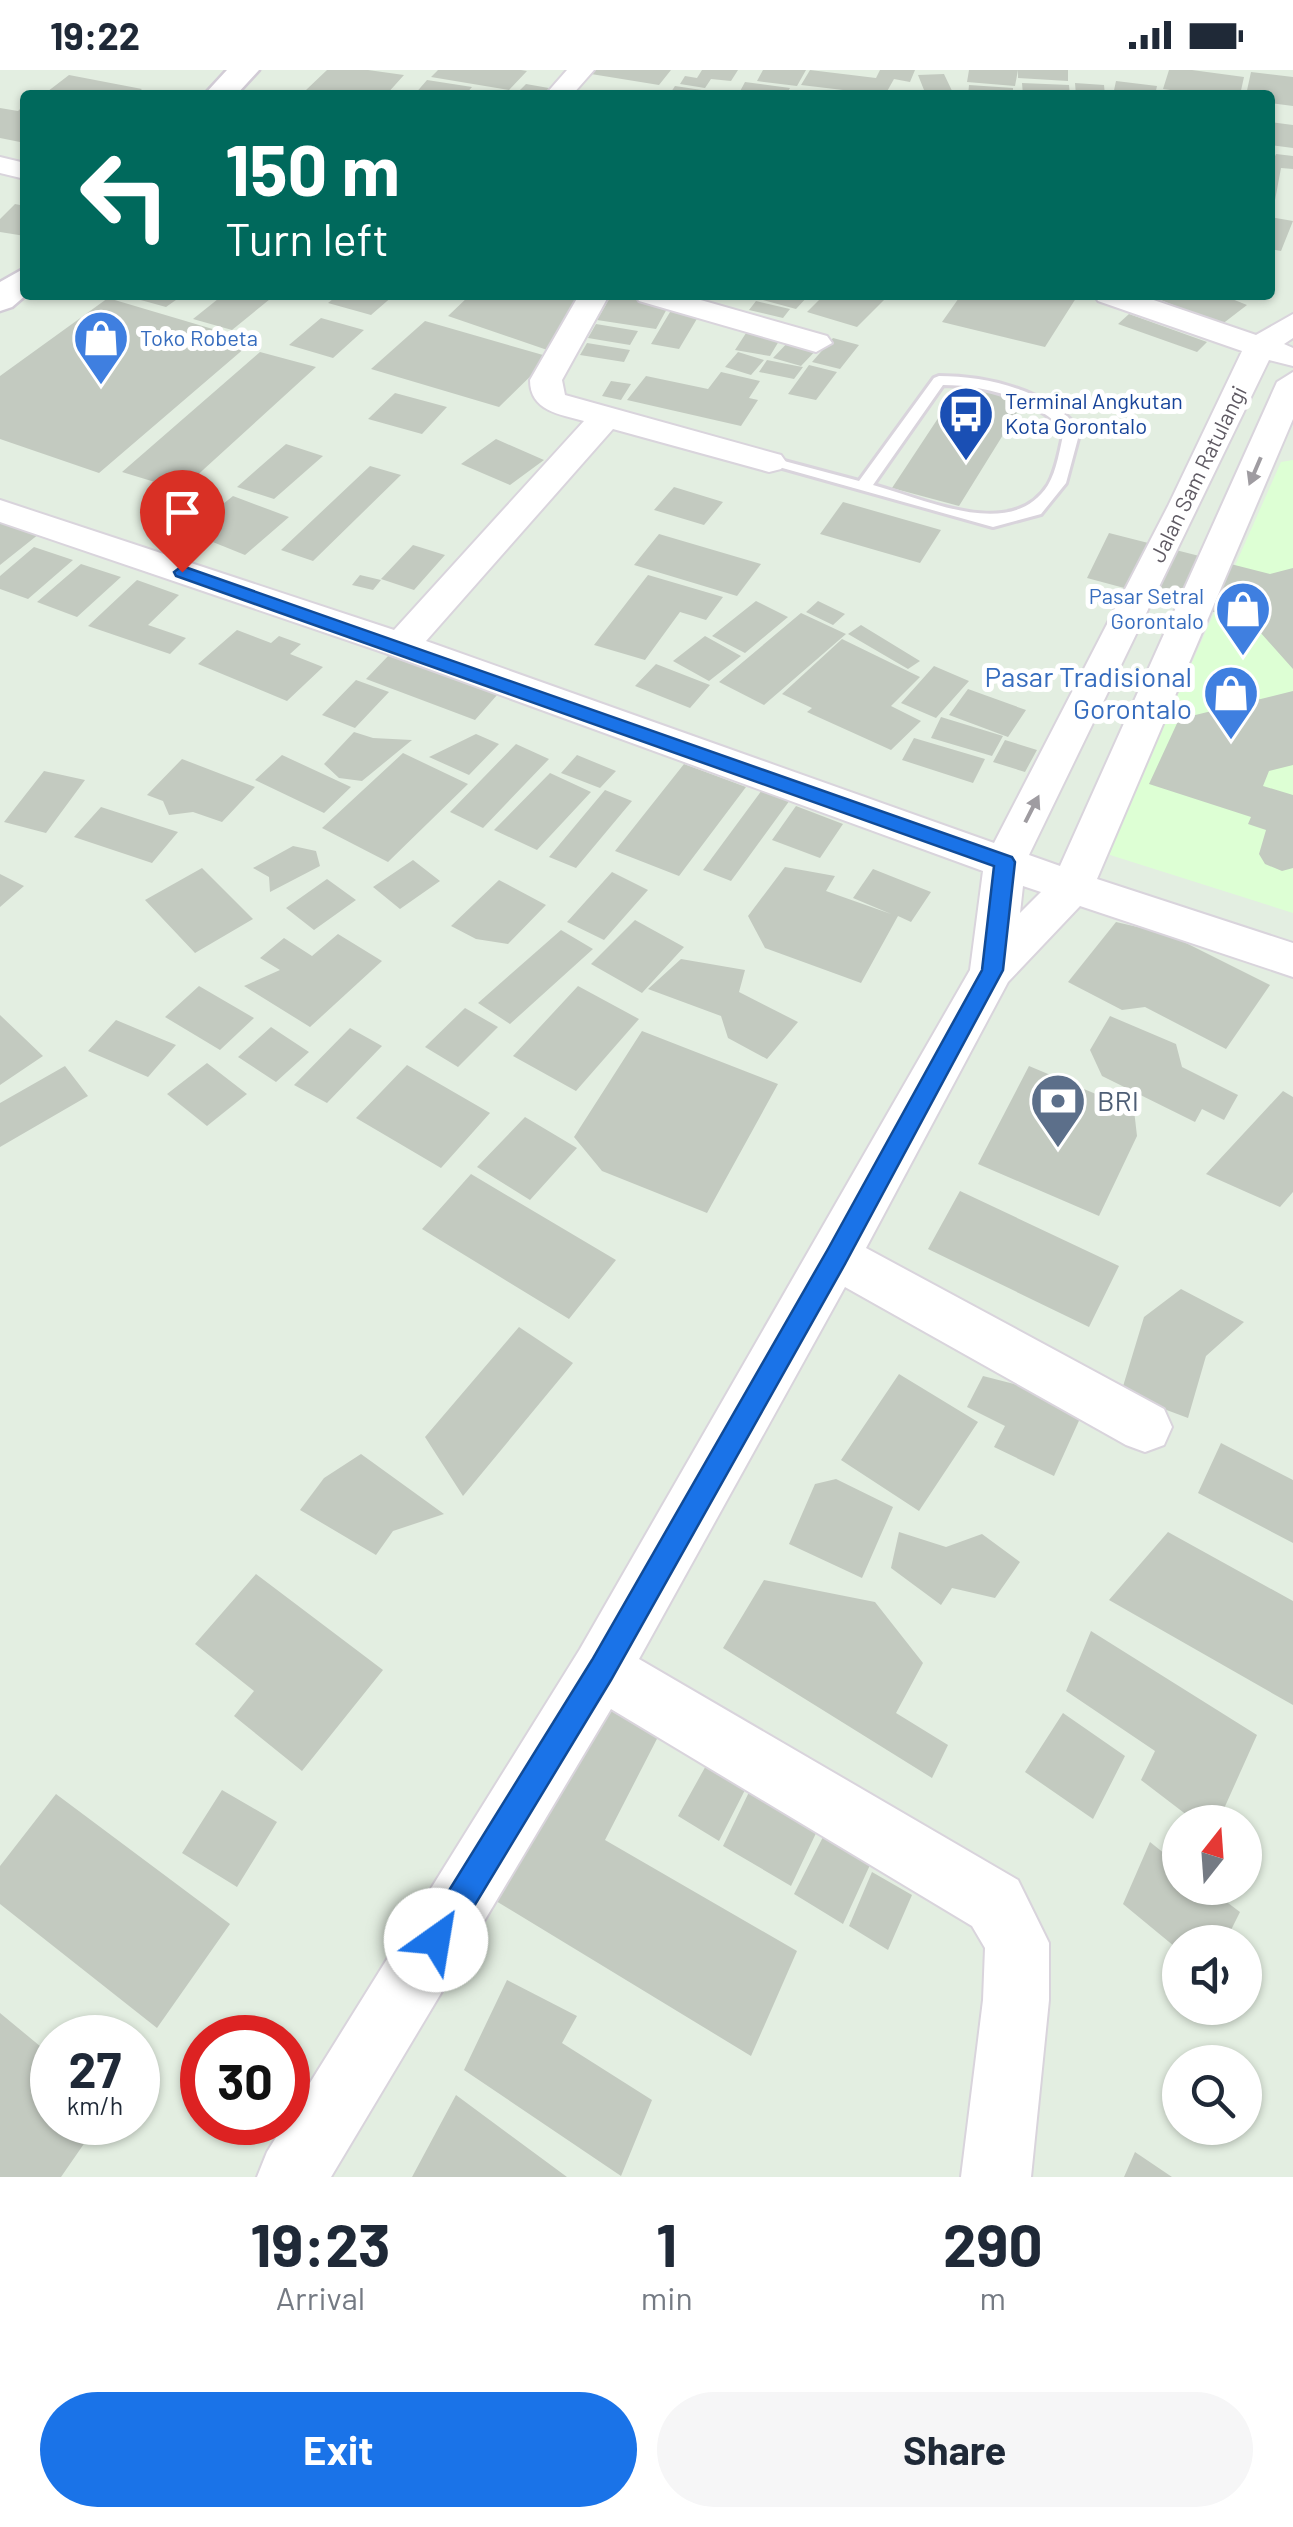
<!DOCTYPE html>
<html lang="en">
<head>
<meta charset="utf-8">
<style>
  :root { --surface:#fff; --page:#f6f6f7; --text:#1f2937; --muted:#747a83; --accent:#1a73e8 }
  body { margin:0; font-family:Barlow,sans-serif; background:var(--page); color:var(--text); height:100vh; display:flex; flex-direction:column; font-size:38px; white-space:nowrap }
  * { box-sizing:border-box; margin:0 }
  p { font-size:32px; color:var(--muted) }
  .icon { flex:none; width:55px; height:55px; fill:none; stroke:currentColor; stroke-width:2; stroke-linecap:round; stroke-linejoin:round }
  .map { position:relative; height:2107px; overflow:hidden }
  .details { display:flex; flex-direction:column; background:var(--surface); flex:1 }
  .details>* { flex:none }
  .top-card { position:absolute; left:20px; top:20px; width:1255px; height:210px; border-radius:10px; box-shadow:0 2px 8px #0004; background:#00695c; color:#fff; overflow:hidden }
  .needle { width:65px; rotate:17deg }
  .controls { position:absolute; left:1162px; top:1735px; display:grid; gap:20px }
  .controls a { display:grid; place-items:center; width:100px; height:100px; border-radius:50%; background:var(--surface); box-shadow:0 2px 8px #0004; font-size:50px }
  .speed { position:absolute; left:30px; top:1945px; display:flex; gap:20px; font-size:50px; font-weight:700; text-align:center }
  .speed>* { display:grid; place-content:center; width:130px; height:130px; border-radius:50%; background:var(--surface); box-shadow:0 2px 8px #0004; line-height:1 }
  .speed small { font-size:25px; font-weight:400 }
  .speed .limit { border:15px solid #d22; background:#fff; color:#111 }
  .pin { position:absolute; display:grid; place-items:center; width:85px; height:85px; color:#fff; margin:-102px -42px; border-radius:50% 50% 50% 0; rotate:-45deg; box-shadow:0 0 10px #0007 }
  .pin .icon { rotate:45deg }
  .me { position:absolute; width:110px; margin:-55px; rotate:32deg; stroke-linejoin:round; filter:drop-shadow(0 0 8px #0008) }
  .turn { display:flex; align-items:center; gap:35px; height:210px; padding:0 40px; font-size:45px }
  .turn .icon { width:130px; height:130px; stroke-width:2.5 }
  .turn b { display:block; font-size:70px; line-height:85px }
  .eta { display:flex; justify-content:space-evenly; align-items:center; height:170px; text-align:center }
  .eta b { font-size:60px; font-weight:700; line-height:70px }
  .cta { display:flex; gap:20px; margin-top:auto; padding:20px 40px }
  .cta a { flex:1; height:115px; border-radius:60px; background:var(--accent); color:#fff; font-size:40px; font-weight:700; line-height:115px; text-align:center }
  .cta a+a { background:var(--page); color:var(--text) }
  .status { display:flex; justify-content:space-between; align-items:center; height:70px; padding:0 50px; background:var(--surface); direction:ltr }
  .status svg { height:28px; fill:currentColor }
  .map>svg:first-child { display:block }
</style>
</head>
<body>
<div class="status"><b>19:22</b><svg viewBox="0 0 49 12"><path d="M0 12V9h3v3zM5 12V6h3v6zM10 12V3h3v9zM15 12V0h3v12zM26 1h20v11H26zM47 4h2v5h-2z"/></svg></div>
<div class="map">
<svg width="1293" height="2107" viewBox="0 0 1293 2107">
  <rect width="100%" height="100%" fill="#e3eee1"/>
  <path fill="#ddffd4" d="M1293,390v453l-186,-59 174,-392z"/>
  <path fill="#c3cac0" d="M327,0h41l36,5 -18,20 -80,-5z
    M438,0h83l6,1 -18,19 -78,-13z
    M595,0h76l-12,15 -68,-11z
    M702,0h36l-7,11 -20,-2 -6,9 -25,-4 5,-8 12,2z
    M763,0h43l-9,16 -40,-5z
    M810,0l66,8 4,-8h35l-5,12 -16,-3 -9,16 -84,-10z
    M969,0h49l-3,16 -48,-4z
    M1018,0h50v11l-50,-3z
    M1169,0h23l52,7 -4,18h-35l-42,-6z
    M1251,2l42,5v29l-23,-3v-8h-24z
    M944,4l10,21h-28l-8,-20z
    M69,5l73,14 -7,6h-92z
    M427,10l45,7 -7,8h-51z
    M1116,11l41,5 -2,9h-42z
    M745,12l45,6 -4,7h-48z
    M1022,13l47,2 1,10h-47z
    M1075,13l29,2 1,10h-29z
    M526,14l34,6 -4,5h-41z
    M969,15l44,3v7h-45z
    M675,16l47,7v2h-53z
    M25,34v39l-25,-5v-30l18,3z
    M1270,52l23,3v23l-23,-3z
    M1276,84l17,2v13l-12,-1 -8,43 -3,-44z
    M15,134l10,2v30l-25,-4v-13z
    M1270,147l23,4 -12,30 -11,-2z
    M142,225h41l-17,12 -29,-8z
    M223,225h52l-43,35 -39,-11z
    M338,225h56l-23,20 -43,-12z
    M470,225h115l-29,58 -108,-37z
    M763,225h46l-13,14 -37,-10z
    M824,225h65l-32,32 -50,-15z
    M961,225h117l-33,52 -103,-25z
    M1149,225h73l25,10 -26,20z
    M611,226l58,9 -13,24 -59,-9z
    M108,228l145,43 -154,132 -99,-34v-63z
    M756,231l34,8 -7,9 -34,-8z
    M673,237l28,5 -22,37 -28,-5z
    M1129,244l78,28 -10,10 -79,-28z
    M321,248l43,12 -31,28 -44,-13z
    M425,251l125,36 -51,50 -128,-38z
    M596,254l42,7 -8,14 -42,-7z
    M748,260l34,6 -12,20 -35,-6z
    M792,268l28,8 -19,20 -28,-8z
    M833,268l26,7 -19,24 -28,-7z
    M587,273l43,7 -6,12 -44,-7z
    M260,282l56,15 -135,123 -59,-18z
    M738,282l26,8 -13,15 -26,-8z
    M767,290l30,6 6,1 -9,12 -35,-7z
    M809,295l28,7 -21,28 -28,-6z
    M721,302l39,9 -11,17 9,2 -17,26 -114,-26 19,-24 62,13z
    M611,311l20,3 -10,16 -19,-4z
    M960,315l64,16 -65,105 -67,-18z
    M395,323l52,14 -25,27 -54,-15z
    M496,369l48,21 -34,25 -49,-21z
    M286,374l37,12 -49,43 -37,-12z
    M370,396l31,9 -88,86 -32,-11z
    M674,417l49,15 -19,23 -50,-15z
    M233,426l56,21 -44,38 -57,-23z
    M843,432l98,28 -21,33 -100,-29z
    M0,449l39,15 -39,31z
    M1109,463l161,41 23,-6v101l-42,-47 -164,-44z
    M659,464l102,30 -24,32 -103,-31z
    M413,475l32,10 -31,35 -33,-11z
    M34,477l39,13 -45,39 -28,-10v-13z
    M81,494l40,13 -44,40 -40,-15z
    M360,505l21,5 -8,10 -21,-5z
    M648,505l75,22 -17,23 -26,-8 -35,48 -51,-15z
    M137,510l42,15 -31,30 38,13 -16,16 -82,-28z
    M756,531l32,16 -43,36 -33,-17z
    M818,531l27,13 -12,11 -27,-13z
    M801,543l45,21 -82,71 -45,-23z
    M861,555l59,36 -12,8 -60,-35z
    M237,560l34,13 8,-7 22,8 -11,10 33,13 -36,34 -89,-37z
    M705,566l36,20 -32,25 -36,-20z
    M842,569l78,38 -29,29 30,15 -30,29 -84,-38 5,-4 -30,-14z
    M390,584l108,40 -23,26 -109,-41z
    M656,594l54,21 -20,23 -55,-22z
    M934,596l35,15 -33,37 -35,-15z
    M356,610l33,12 -34,36 -33,-13z
    M968,619l58,21 -18,27 -59,-22z
    M1293,621v74l-24,6 -6,15 30,9v73l-11,3 -17,-7 -6,-10 7,-24 -18,-6 3,-7 -102,-33 30,-65z
    M941,647l62,19 -11,20 -61,-18z
    M354,662l19,6 39,2 -50,41 -23,-3 -15,-14z
    M476,664l23,10 -30,31 -40,-18z
    M914,668l71,21 -12,24 -71,-23z
    M1005,670l32,10 -12,22 -32,-10z
    M516,674l33,15 -66,69 -33,-16z
    M403,683l65,31 -80,78 -66,-34z
    M282,685l69,32 -27,26 -69,-33z
    M577,685l39,16 -16,17 -39,-15z
    M182,689l73,28 -33,35 -29,-10 -24,3 -6,-14 -16,-6z
    M684,694l62,23 -67,89 -64,-25z
    M44,701l41,9 -39,53 -42,-11z
    M550,703l41,19 -54,58 -43,-20z
    M605,720l27,11 -56,67 -27,-11z
    M762,720l28,10 -59,81 -28,-11z
    M796,736l47,18 -23,34 -48,-18z
    M101,737l77,25 -26,31 -78,-26z
    M293,776l23,5 4,15 -50,26 -1,-15 -16,-9z
    M413,790l27,21 -40,28 -27,-22z
    M785,797l50,9 -9,15 65,23 -38,-16 20,-29 58,23 -20,30 -13,-6 -37,67 -96,-35 -17,-32z
    M202,798l51,51 -58,34 -50,-53z
    M612,802l36,18 -44,50 -37,-18z
    M0,804l24,12 -24,21z
    M327,809l29,21 -42,30 -28,-22z
    M499,810l47,25 -38,39 -32,-5 -25,-13z
    M635,850l49,27 -42,46 -51,-29z
    M1116,852l52,12 102,51 -44,64 -81,-42 -23,3 -54,-28z
    M561,860l32,19 -83,75 -32,-21z
    M338,864l44,27 -72,66 -66,-41 36,-16 -20,-12 24,-20 28,18z
    M681,889l64,11 -6,22 59,30 -31,37 -39,-21 -7,-22 -73,-27z
    M199,916l55,32 -34,32 -55,-33z
    M578,916l61,33 -63,72 -63,-35z
    M465,938l33,19 -40,40 -33,-20z
    M0,945l43,41 -43,29z
    M1110,946l66,28 6,23 56,28 -14,25 -22,-11 -7,13 -93,-46 -12,-26z
    M116,950l60,25 -28,32 -60,-26z
    M271,957l38,25 -33,30 -38,-25z
    M350,958l32,18 -55,57 -33,-18z
    M642,961l136,53 -71,129 -105,-42 -28,-34z
    M207,993l40,31 -40,32 -40,-32z
    M407,995l83,48 -49,55 -85,-50z
    M65,996l23,30 -88,51v-44z
    M1029,996l105,44 3,26 -38,80 -121,-52z
    M1283,1021l10,6v95l-13,15 -74,-33z
    M525,1047l52,31 -47,52 -53,-33z
    M471,1104l145,86 -47,59 -147,-90z
    M960,1121l159,75 -30,61 -161,-78z
    M1181,1219l63,33 -38,34 -18,62 -67,-25 23,-76z
    M519,1257l54,36 -110,133 -38,-59z
    M899,1304l79,48 -59,89 -78,-51z
    M983,1306l104,27 -33,73 -60,-29 11,-21 -38,-19z
    M1221,1373l72,37v63l-95,-50z
    M361,1384l83,60 -51,17 -17,24 -76,-45 24,-32z
    M836,1409l57,28 -31,71 -73,-34 26,-60z
    M899,1462l47,15 36,-13 38,28 -25,36 -43,-10 -11,17 -50,-37z
    M1168,1462l125,69v104l-184,-105z
    M256,1504l127,96 -81,101 -68,-55 20,-25 -59,-47z
    M764,1510l111,22 48,61 -27,50 52,32 -16,33 -209,-130z
    M1091,1561l166,104 -39,87h-22l-55,-42 14,-29 -89,-60z
    M599,1629l61,34 -55,107 192,111 -46,105 -260,-158z
    M1063,1643l62,43 -32,63 -68,-47z
    M708,1692l39,24 -28,55 -41,-25z
    M222,1720l55,32 -40,65 -55,-34z
    M750,1720l68,39 -27,57 -68,-40z
    M56,1724l174,130 -73,104 -157,-124v-38z
    M823,1767l47,28 -27,59 -49,-30z
    M1150,1772l30,24v22h28l32,24 -15,30h-45v9l-57,-47z
    M872,1802l40,23 -24,55 -39,-24z
    M507,1910l70,36 -15,27 90,57 -31,76 -157,-106z
    M0,1943l52,43v66h47l-38,55h-61z
    M456,2025l111,82h-155z
    M1135,2082l37,25h-48z"/>
  <g fill="none" stroke-linecap="round" stroke-linejoin="round">
    <g stroke="#d9d4dc" stroke-width="6">
      <path id="lane" d="M939,306c48,0 107,14 139,52l2,3 -14,52 -25,31 -48,13 -232,-65 8,-5 90,24 75,-103zM943,315c41,0 94,14 121,46 -4,17 -7,39 -16,54 -36,57 -123,14 -175,0z"/>
    </g>
    <g stroke="#d9d4dc" stroke-width="4">
      <path id="street" d="M567,0h27l-22,25h-27z
        M0,87l25,6v16l-25,-6z
        M579,225h30l-47,85 3,15 216,60 5,7 -5,7 -12,3 -156,-43 -187,212 568,202 174,-337 74,-155 -144,-50 -4,-6h45l117,40 37,-21v24l-9,6 9,4v18l-24,-6 -240,495 31,11 217,-484 16,-10v47l-196,460 196,64v34l-213,-71 -72,76 -142,266 298,161 8,18 -8,18 -19,7 -19,-7 -281,-158 -206,372 379,221 31,63v57l-18,177h-70l22,-177 2,-52 -13,-22 -361,-217 -280,468h-74l10,-25 313,-503 390,-679 13,-99 -595,-217 -388,-132v-22l394,130 190,-209c-25,-7 -54,-10 -54,-41zM1023,816l18,6 -21,21z
        M635,225h48l144,41 5,7 -16,9 -177,-51z"/>
    </g>
    <g stroke="#d2ccd6" stroke-width="5">
      <path id="secondary" d="M227,0h32l-23,25h-32z
        M25,198l1,27 -14,12 -12,4v-29z"/>
    </g>
    <use href="#lane" fill="#fff" fill-rule="evenodd"/>
    <use href="#street" fill="#fff" fill-rule="evenodd"/>
    <use href="#secondary" fill="#fff" fill-rule="evenodd"/>
  </g>
  <defs><path id="oneway-solid" d="M-6-.8H1V-3.2L6.5 0L1 3.2V.8H-6Z" transform="scale(2.5)"/></defs>
  <g fill="#9f9ca1">
    <use href="#oneway-solid" transform="translate(1255 401) rotate(113)"/>
    <use href="#oneway-solid" transform="translate(1032 739) rotate(-63)"/>
  </g>
  <path fill="#1a73e8" stroke="#114b97" stroke-width="2.5" d="M182,496l830,291 3,5 -12,108 -158,294 -234,416 -164,271 -11,5 -11,-5 -4,-11 4,-11 167,-269 236,-411 154,-279 12,-104 -818,-290 -2,-4z"/>
  <defs>
    <g id="shop-pin" transform="scale(2.875)"><path d="M0 17L-7.5 6A9.5 9.5 0 1 1 7.5 6Z" fill="#3f7fe0" stroke="#fff"/><path d="M-5-2.5h2.3a2.7 3.5 0 0 1 5.4 0H5L5.5 6h-11ZM-1.5-2.5h3a1.5 2.3 0 0 0-3 0Z" fill="#fff"/></g>
    <g id="bus-pin" transform="scale(2.875)"><path d="M0 17L-7.5 6A9.5 9.5 0 1 1 7.5 6Z" fill="#1a4fb4" stroke="#fff"/><path d="M-5-6H5V4H4V6H2V4H-2V6H-4V4H-5ZM-3.5-4V0h7V-4ZM-3.5 1.2v1.5H-2V1.2ZM2 1.2v1.5H3.5V1.2Z" fill="#fff"/></g>
    <g id="bank-pin" transform="scale(2.875)"><path d="M0 17L-7.5 6A9.5 9.5 0 1 1 7.5 6Z" fill="#5c6f8a" stroke="#fff"/><path d="M-6-4H6V4H-6ZM0-2.3a2.3 2.3 0 1 0 0 4.6a2.3 2.3 0 1 0 0-4.6Z" fill="#fff"/></g>
  </defs>
  <g fill-rule="evenodd">
    <use href="#shop-pin" x="101" y="268"/>
    <use href="#bus-pin" x="966" y="344"/>
    <use href="#shop-pin" x="1243" y="539"/>
    <use href="#shop-pin" x="1231" y="623"/>
    <use href="#bank-pin" x="1058" y="1031"/>
  </g>
  <g text-anchor="middle" stroke-width="10" stroke-linejoin="round" paint-order="stroke">
    <g font-size="22" fill="#366cbe" stroke="#fff" text-anchor="start">
      <text x="140" y="276">Toko Robeta</text>
      <text x="1204" y="534" text-anchor="end">Pasar Setral<tspan x="1204" dy="25">Gorontalo</tspan></text>
    </g>
    <g font-size="22" fill="#164399" stroke="#fff" text-anchor="start">
      <text x="1005" y="339">Terminal Angkutan<tspan x="1005" dy="25">Kota Gorontalo</tspan></text>
    </g>
    <g font-size="22" fill="#5f5a63" stroke="#fff">
      <text transform="translate(1198 404) rotate(-64)" y="8">Jalan Sam Ratulangi</text>
    </g>
    <g font-size="28" fill="#366cbe" stroke="#fff" text-anchor="end">
      <text x="1192" y="617">Pasar Tradisional<tspan x="1192" dy="32">Gorontalo</tspan></text>
    </g>
    <g font-size="28" fill="#4e5e75" stroke="#fff" text-anchor="start">
      <text x="1097" y="1041">BRI</text>
    </g>
  </g>
</svg>
<div class="controls">
<a><svg class="needle" viewBox="-14 -14 28 28"><path d="M0-13l5 13h-10z" fill="#e53935"/><path d="M0 13l5-13h-10z" fill="#747a83"/></svg></a>
<a><svg class="icon" aria-label="sound" viewBox="0 0 24 24"><path d="M4 9h4l5-4v14l-5-4H4zM17 9q2 3 0 6"/></svg></a>
<a><svg class="icon" aria-label="search" viewBox="0 0 24 24"><circle cx="10" cy="10" r="6"/><path d="M15 15l6 6"/></svg></a>
</div>
<div class="speed"><div>27<small>km/h</small></div><div class="limit">30</div></div>
<div class="pin" style="left:182px;top:502px;background:#d93025"><svg class="icon" aria-label="arrive" viewBox="0 0 24 24"><path d="M6 21V4h12l-3 4 3 4H6"/></svg></div>
<svg class="me" style="left:436px;top:1870px" viewBox="-20 -20 40 40"><circle r="19" fill="#fff"/><path d="M0-13L10 11 0 6-10 11z" fill="#1a73e8"/></svg>
<div class="top-card">
<div class="turn"><svg class="icon" aria-label="left" viewBox="0 0 24 24"><path d="M17 20v-9H6M10 6l-5 5 5 5"/></svg><div><b>150 m</b>Turn left</div></div>
</div>
</div>
<section class="details">
<div class="eta">
<div><b>19:23</b><p>Arrival</p></div>
<div><b>1</b><p>min</p></div>
<div><b>290</b><p>m</p></div>
</div>
<div class="cta"><a>Exit</a><a>Share</a></div>
</section>
</body>
</html>
